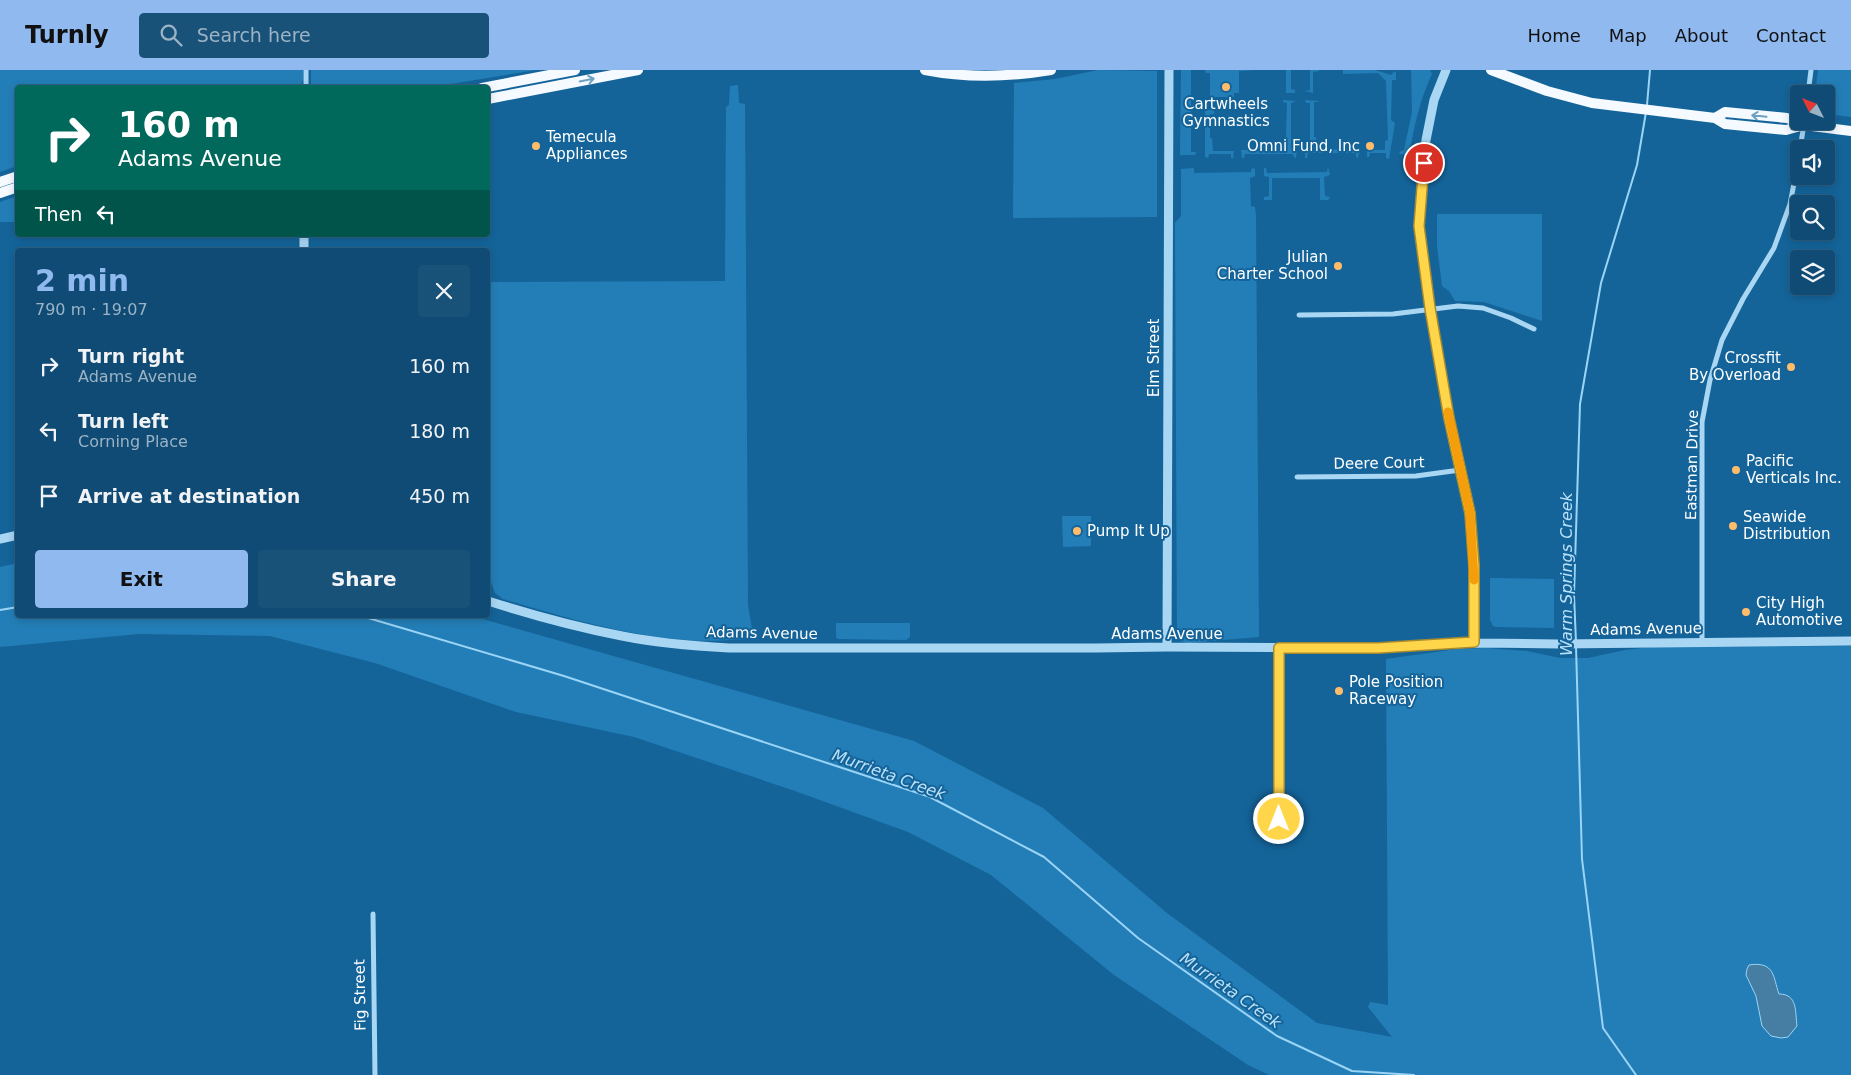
<!DOCTYPE html>
<html lang="en">
<head>
<meta charset="utf-8">
<style>
  :root { --surface:#0f4b74; --page:#185279; --text:#f1f3f6; --muted:#9bb3c5; --line:#2f6386; --accent:#90b9f0 }
  body { margin:0; font-family:"DejaVu Sans",sans-serif; background:var(--page); color:var(--text); height:100vh; display:flex; flex-direction:column; font-size:19px; white-space:nowrap }
  * { box-sizing:border-box; margin:0 }
  p { font-size:16px; color:var(--muted) }
  .icon { flex:none; width:28px; height:28px; fill:none; stroke:currentColor; stroke-width:2; stroke-linecap:round; stroke-linejoin:round }
  .map { position:relative; flex:1; overflow:hidden }
  .details { position:absolute; left:15px; top:178px; width:475px; height:370px; display:flex; flex-direction:column; background:var(--surface); border-radius:5px; box-shadow:0 2px 8px #0003,0 0 0 1px var(--line) }
  .details>* { flex:none }
  .banner { position:absolute; left:15px; top:15px; width:475px; height:152px; border-radius:5px; box-shadow:0 2px 8px #0003,0 0 0 1px var(--line); background:#00695c; color:#fff; overflow:hidden }
  .needle { width:32px; rotate:312deg }
  .tools { position:absolute; left:1790px; top:15px; display:grid; gap:10px }
  .tools a { display:grid; place-items:center; width:45px; height:45px; border-radius:5px; background:var(--surface); box-shadow:0 2px 8px #0003,0 0 0 1px var(--line); font-size:25px }
  .pin { position:absolute; display:grid; place-items:center; width:42px; height:42px; color:#fff; margin:-21px; border:2px solid #fff; border-radius:50%; box-shadow:0 1px 5px #0007 }
  .me { position:absolute; width:55px; margin:-28px; rotate:0deg; stroke-linejoin:round; filter:drop-shadow(0 0 4px #0008) }
  .turn { display:flex; align-items:center; gap:18px; height:105px; padding:0 20px; font-size:22px }
  .turn .icon { width:65px; height:65px; stroke-width:2.5 }
  .turn b { display:block; font-size:35px; line-height:42px }
  .then { display:flex; align-items:center; height:48px; padding:0 20px; background:#0003; gap:10px; font-size:19px }
  .round { display:grid; place-items:center; flex:none; width:52px; height:52px; border-radius:5px; background:var(--page) }
  .overview { display:flex; align-items:center; justify-content:space-between; height:85px; padding:0 20px }
  h1 { font-size:30px; font-weight:600; line-height:38px; color:var(--accent) }
  .button { display:flex; gap:10px; margin-top:auto; padding:10px 20px }
  .button a { flex:1; height:58px; border-radius:5px; background:var(--accent); color:#111; font-size:20px; font-weight:600; line-height:58px; text-align:center }
  .button a+a { background:var(--page); color:var(--text) }
  ul { padding:0; list-style:none }
  li { display:flex; align-items:center; gap:15px; height:65px; padding:0 20px }
  li div { flex:1 }
  li b { display:block; font-size:19px }
  li em { font-style:normal }
  header { display:flex; align-items:center; gap:30px; box-sizing:border-box; height:70px; padding:0 25px; background:var(--accent); color:#111 }
  header strong { font-size:24px }
  nav { display:flex; gap:28px; margin-inline-start:auto; font-size:18px }
  .search { width:350px; height:45px; background:var(--page); display:flex; align-items:center; gap:12px; box-sizing:border-box; padding:0 18px; border-radius:5px; color:var(--muted); font-size:19px }
  .map>svg:first-child { display:block }
</style>
</head>
<body>
<header>
<strong>Turnly</strong>
<div class="search"><svg class="icon" aria-label="search" viewBox="0 0 24 24"><circle cx="10" cy="10" r="6"/><path d="M15 15l6 6"/></svg>Search here</div>
<nav><a>Home</a><a>Map</a><a>About</a><a>Contact</a></nav>
</header>
<div class="map">
<svg width="1851" height="1005" viewBox="0 0 1851 1005">
  <rect width="100%" height="100%" fill="#14649a"/>
  <path fill="#237eb7" d="M0,0h303v10l-3,8h-282l-1,78 -17,6z
    M311,0h225l-103,17h-122z
    M1098,0l59,1v146l-144,1 1,-135 41,-4z
    M1181,0h10v82h5l-1,3h-15z
    M1205,0h51l-17,1v22h-5v4h-20v17h-4v24h2l1,13h21l-1,8 -2,-1v-4h-22l-1,4 -3,-1v-47h5v-37h-4z
    M1286,0h5v19l4,1v3h-9z
    M1310,0h9v1l-6,1v21l-8,-2 5,-1z
    M1343,0h32l16,5 4,-4 1,2v7h-4l-1,40 4,3 -6,36 -3,-1v-5h-16l-1,4h-2v-7h18v-9l3,-1 -2,-59 -8,-8 -35,1z
    M1411,0h19l2,4c-12,25 -18,53 -23,81l-9,-1 -1,-2 5,-2 8,-38z
    M1818,0h33v47l-25,-3v-20h-11z
    M738,15l1,18 6,1 3,501 4,24 -5,10c-20,1 -40,3 -61,1 -63,-5 -122,-23 -183,-41l-8,-6 -4,-11 -3,-1v-299l237,-1 1,-174 3,-2 1,-19z
    M1283,30l13,1 -5,2v45h6l-1,10 -2,-1 -1,-3h-48l-1,4h-2l-1,-8h43v-13h2l1,-34 -4,-1z
    M1305,30l13,1v1h-4v35h2v13l41,-1 2,3 -1,6 -2,-1v-4h-48l-1,5h-2v-9l5,-1v-45h-4z
    M1328,97l2,8 -6,2 1,19 5,1 -2,3h-8v-22h-48v22h-8v-3l5,-1v-19l-5,-1v-8h2l1,5 60,-1z
    M1194,98v5l57,-1 1,-4 3,1v7l-5,2 1,28 4,1 1,8 3,422 -71,6 -9,-2 -2,-4 -2,-414 6,-7v-47z
    M17,126v26h-17v-20z
    M1437,144h105v107l-58,-19 -29,-1 -6,-10 -7,-5 -5,-40z
    M1062,446h29v30l-28,1z
    M17,493l1,52h450l446,126 129,67 124,105 150,110 75,14 -24,-30 2,-5 18,3 -2,-346 71,-10 29,-1 41,3 33,7h28l37,-8 26,-3 200,-1v429h-582l-21,-10 -134,-90 -123,-100 -83,-43 -113,-41 -161,-54 -118,-25 -141,-49 -105,-27 -131,-2 -139,13v-80z
    M1490,508l64,1v49l-58,-1 -3,-1 -3,-6z
    M836,553h74v14l-4,3 -68,-1 -2,-2z"/>
  <path fill="#467da3" stroke="#9ad4f6" d="M1749,895c26,-4 24,12 30,29 19,0 16,18 18,32l-9,11 -7,1 -10,-2 -9,-10 -6,-30 -10,-21 1,-6z"/>
  <g fill="none" stroke-linecap="round" stroke-linejoin="round">
    <path stroke="#9ad4f6" stroke-width="2" d="M1647,35l3,-35
      M0,540l18,-3
      M358,545l206,61 366,121 114,60 94,81 139,98 75,35 62,4
      M1576,572l-2,-47 6,-191 21,-121 36,-118 9,-53
      M1576,576l6,213 21,169 33,47"/>
    <path stroke="#a8d6f3" stroke-width="5" d="M306,18v-18
      M1808,24l3,-24
      M1800,79l4,-25
      M1299,245l94,-1 65,-8 25,2 28,10 23,11
      M1297,407l119,-1 44,-6
      M1702,572v-220l8,-42 12,-40 21,-41 31,-51 16,-44 9,-46
      M1279,749v-171
      M373,844l2,161"/>
    <path stroke="#a8d6f3" stroke-width="9" d="M1446,0l-12,30 -8,40 -7,86 11,82 19,110 21,95 3,52 1,78
      M304,180v-15
      M0,469l18,-4
      M488,531c44,14 88,26 134,35 35,7 71,10 107,12h367l71,-1 211,1 96,-5 84,1 293,-3
      M1167,577l2,-577"/>
    <path stroke="#f4faff" stroke-width="10" d="M925,0c41,8 84,7 126,0
      M1491,0l56,21 45,12 123,15 10,6 61,6 18,-5
      M482,18l93,-18
      M488,29l150,-29
      M1715,48l10,-6 62,6 17,7 47,6
      M0,112l18,-6
      M0,123l18,-6"/>
  </g>
  <defs><path id="oneway-shaft" d="M-6 0H5M1.5-3L5.5 0L1.5 3" fill="none" stroke-width="1.6" stroke-linecap="round" stroke-linejoin="round" transform="scale(1.25)"/></defs>
  <g stroke="#6ea0c2">
    <use href="#oneway-shaft" transform="translate(587 10) rotate(-11)"/>
    <use href="#oneway-shaft" transform="translate(1759 46) rotate(-174)"/>
  </g>
  <g fill="none" stroke-linecap="round" stroke-linejoin="round">
    <g stroke="#a68a30" stroke-width="12">
      <path id="route" d="M1279,749v-171h99l96,-6v-77l-4,-52 -21,-95 -19,-110 -11,-82 5,-63"/>
    </g>
    <use href="#route" stroke="#ffd54a" stroke-width="9"/>
    <path stroke="#f59e0b" stroke-width="9" d="M1448,342l22,101 4,67"/>
  </g>
  <g fill="#ffbc6a" stroke="#14649a" stroke-width="2">
    <circle cx="1226" cy="17" r="5"/>
    <circle cx="536" cy="76" r="5"/>
    <circle cx="1370" cy="76" r="5"/>
    <circle cx="1338" cy="196" r="5"/>
    <circle cx="1791" cy="297" r="5"/>
    <circle cx="1736" cy="400" r="5"/>
    <circle cx="1733" cy="456" r="5"/>
    <circle cx="1077" cy="461" r="5"/>
    <circle cx="1746" cy="542" r="5"/>
    <circle cx="1339" cy="621" r="5"/>
  </g>
  <g text-anchor="middle" stroke-width="4" stroke-linejoin="round" paint-order="stroke">
    <g font-size="15" fill="#fff" stroke="#14649a" text-anchor="start">
      <text x="1226" y="39" text-anchor="middle">Cartwheels<tspan x="1226" dy="17">Gymnastics</tspan></text>
      <text x="546" y="72">Temecula<tspan x="546" dy="17">Appliances</tspan></text>
      <text x="1360" y="81" text-anchor="end">Omni Fund, Inc</text>
      <text x="1328" y="192" text-anchor="end">Julian<tspan x="1328" dy="17">Charter School</tspan></text>
      <text x="1781" y="293" text-anchor="end">Crossfit<tspan x="1781" dy="17">By Overload</tspan></text>
      <text x="1746" y="396">Pacific<tspan x="1746" dy="17">Verticals Inc.</tspan></text>
      <text x="1743" y="452">Seawide<tspan x="1743" dy="17">Distribution</tspan></text>
      <text x="1087" y="466">Pump It Up</text>
      <text x="1756" y="538">City High<tspan x="1756" dy="17">Automotive</tspan></text>
      <text x="1349" y="617">Pole Position<tspan x="1349" dy="17">Raceway</tspan></text>
    </g>
    <g font-size="15" fill="#fff" stroke="#14649a">
      <text transform="translate(1154 288) rotate(-90)" y="5">Elm Street</text>
      <text transform="translate(1379 393) rotate(-1)" y="5">Deere Court</text>
      <text transform="translate(1692 395) rotate(-89)" y="5">Eastman Drive</text>
      <text transform="translate(1646 559) rotate(-1)" y="5">Adams Avenue</text>
      <text transform="translate(762 563) rotate(1)" y="5">Adams Avenue</text>
      <text x="1167" y="569">Adams Avenue</text>
      <text transform="translate(360 925) rotate(-91)" y="5">Fig Street</text>
    </g>
    <g font-size="16" font-style="italic" fill="#b9e1f9" stroke="#14649a">
      <text transform="translate(1566 504) rotate(-90)" y="6">Warm Springs Creek</text>
      <text transform="translate(889 704) rotate(20)" y="6">Murrieta Creek</text>
      <text transform="translate(1231 920) rotate(35)" y="6">Murrieta Creek</text>
    </g>
  </g>
</svg>
<div class="tools">
<a><svg class="needle" viewBox="-14 -14 28 28"><path d="M0-13l5 13h-10z" fill="#e53935"/><path d="M0 13l5-13h-10z" fill="#9bb3c5"/></svg></a>
<a><svg class="icon" aria-label="sound" viewBox="0 0 24 24"><path d="M4 9h4l5-4v14l-5-4H4zM17 9q2 3 0 6"/></svg></a>
<a><svg class="icon" aria-label="search" viewBox="0 0 24 24"><circle cx="10" cy="10" r="6"/><path d="M15 15l6 6"/></svg></a>
<a><svg class="icon" aria-label="layers" viewBox="0 0 24 24"><path d="M12 4l9 5-9 5-9-5zM3 14l9 5 9-5"/></svg></a>
</div>
<div class="pin" style="left:1424px;top:93px;background:#d93025"><svg class="icon" aria-label="arrive" viewBox="0 0 24 24"><path d="M6 21V4h12l-3 4 3 4H6"/></svg></div>
<svg class="me" style="left:1279px;top:749px" viewBox="-20 -20 40 40"><circle r="17" fill="#ffd54a" stroke="#fff" stroke-width="3"/><path d="M0-11L8 9 0 5-8 9z" fill="#fff"/></svg>
<div class="banner">
<div class="turn"><svg class="icon" aria-label="right" viewBox="0 0 24 24"><path d="M7 20v-9h11M14 6l5 5-5 5"/></svg><div><b>160 m</b>Adams Avenue</div></div>
<div class="then">Then<svg class="icon" aria-label="left" viewBox="0 0 24 24"><path d="M17 20v-9H6M10 6l-5 5 5 5"/></svg></div>
</div>
<section class="details">
<div class="overview"><div><h1>2 min</h1><p>790 m · 19:07</p></div><a class="round"><svg class="icon" aria-label="close" viewBox="0 0 24 24"><path d="M6 6l12 12M18 6L6 18"/></svg></a></div>
<ul>
<li><svg class="icon" aria-label="right" viewBox="0 0 24 24"><path d="M7 20v-9h11M14 6l5 5-5 5"/></svg><div><b>Turn right</b><p>Adams Avenue</p></div><em>160 m</em></li>
<li><svg class="icon" aria-label="left" viewBox="0 0 24 24"><path d="M17 20v-9H6M10 6l-5 5 5 5"/></svg><div><b>Turn left</b><p>Corning Place</p></div><em>180 m</em></li>
<li><svg class="icon" aria-label="arrive" viewBox="0 0 24 24"><path d="M6 21V4h12l-3 4 3 4H6"/></svg><div><b>Arrive at destination</b></div><em>450 m</em></li>
</ul>
<div class="button"><a>Exit</a><a>Share</a></div>
</section>
</div>
</body>
</html>
